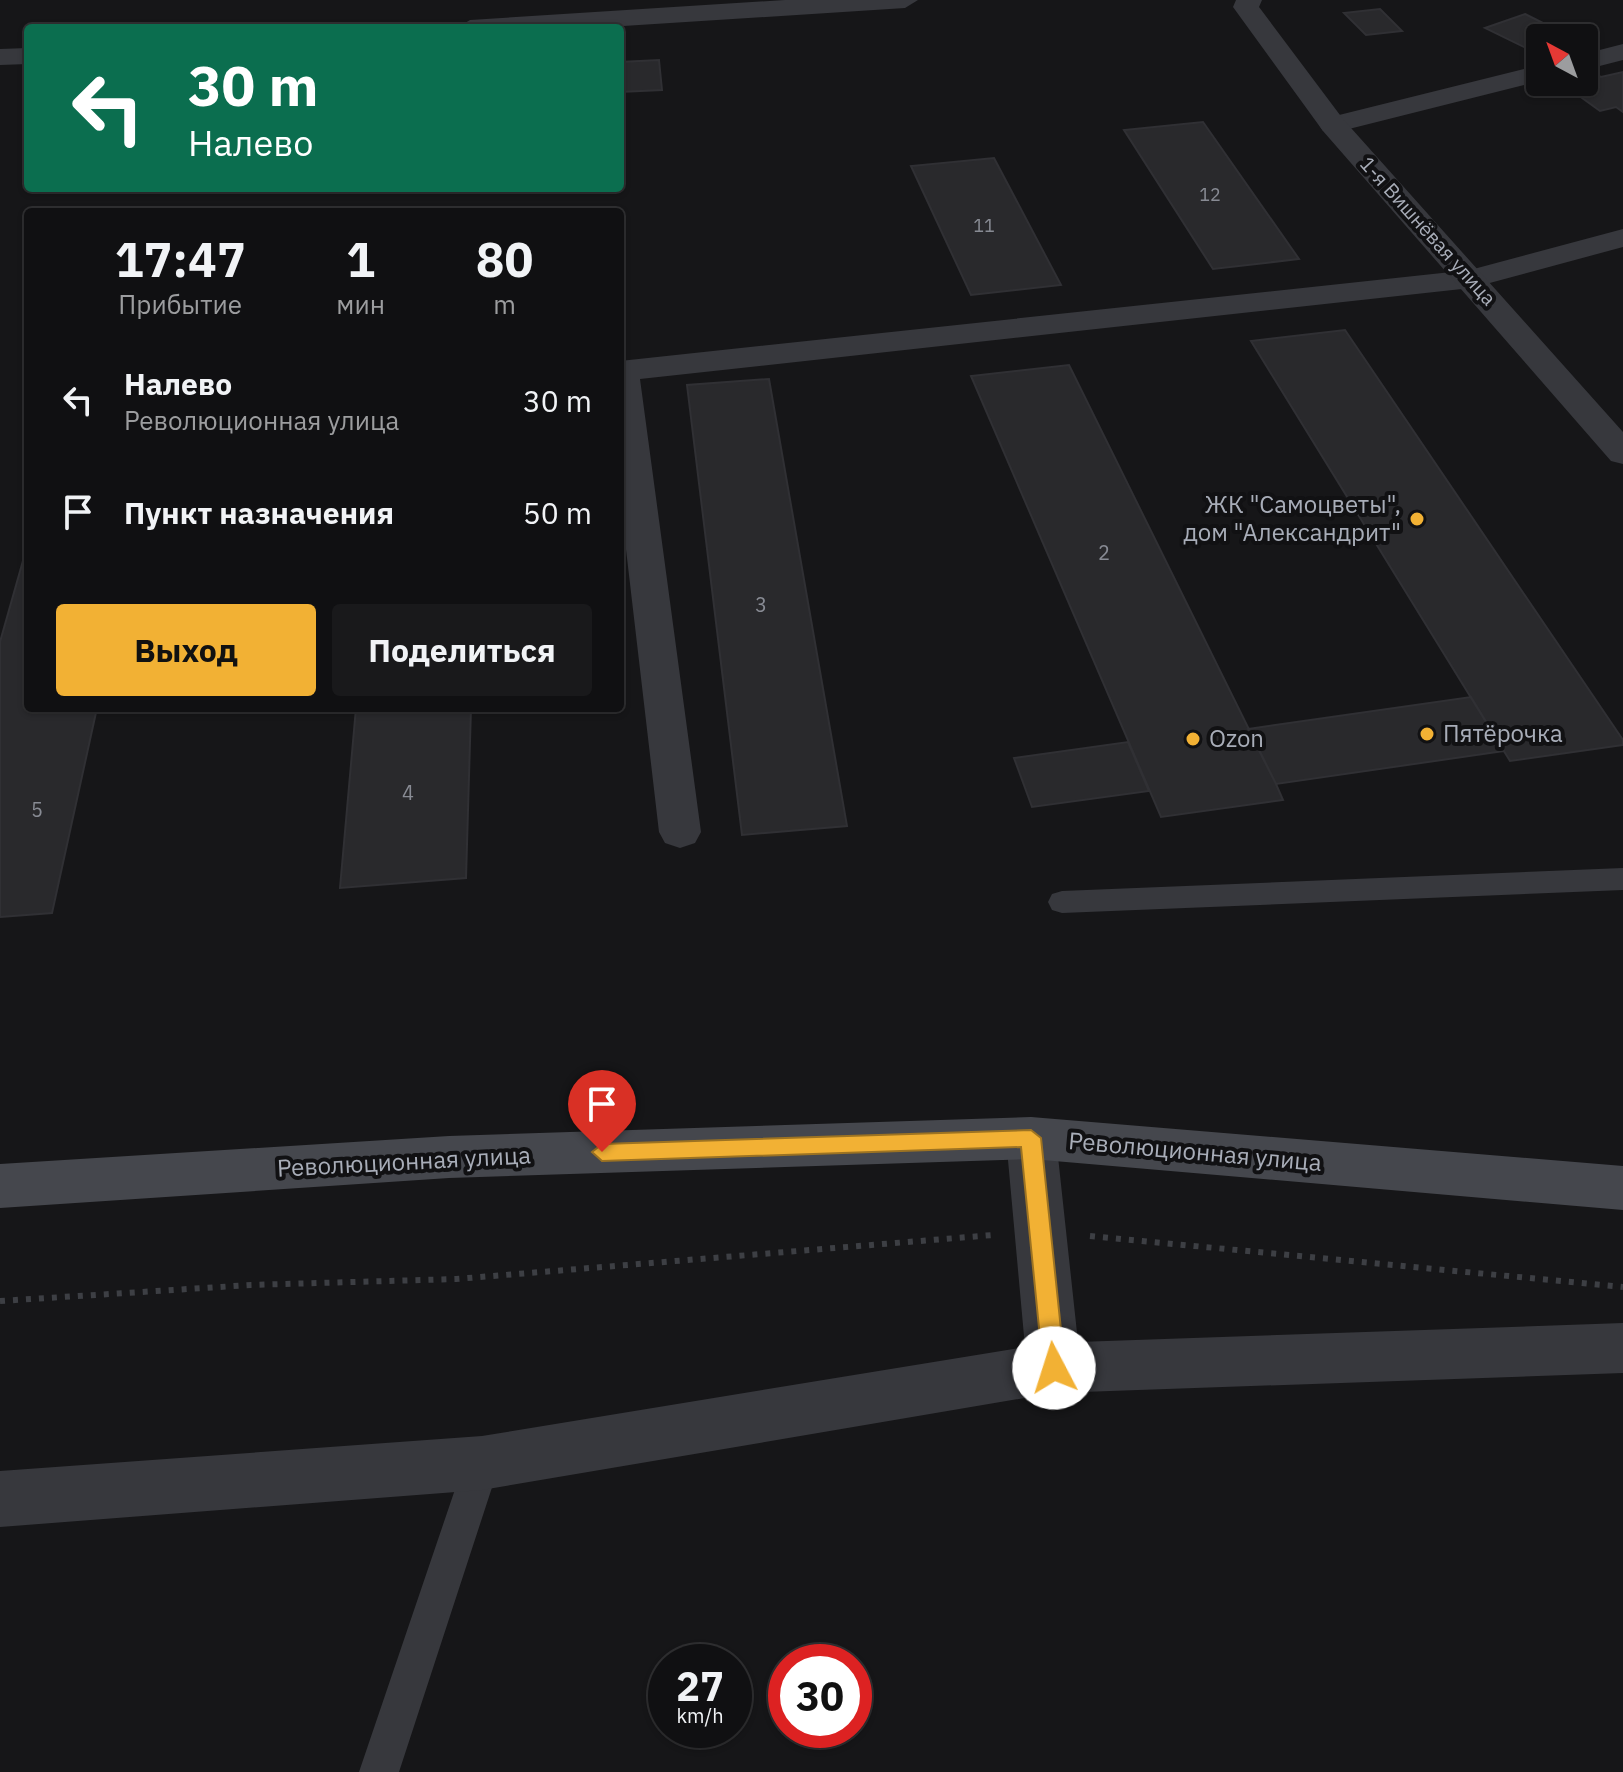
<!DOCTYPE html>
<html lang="ru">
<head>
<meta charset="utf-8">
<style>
  :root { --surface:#101012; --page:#19191b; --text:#f1f3f6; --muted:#9c9d9f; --line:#303032; --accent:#f2b134 }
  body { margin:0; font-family:"IBM Plex Sans",sans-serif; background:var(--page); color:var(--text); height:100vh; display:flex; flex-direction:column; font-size:30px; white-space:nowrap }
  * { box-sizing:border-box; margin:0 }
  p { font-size:26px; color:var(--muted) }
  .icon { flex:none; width:44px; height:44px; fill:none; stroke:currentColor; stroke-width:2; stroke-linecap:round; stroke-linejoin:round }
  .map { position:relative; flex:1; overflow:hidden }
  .drawer { position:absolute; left:24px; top:208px; width:600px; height:504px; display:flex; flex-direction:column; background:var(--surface); border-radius:8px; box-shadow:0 2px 6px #0004,0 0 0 2px var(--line) }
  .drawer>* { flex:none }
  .banner { position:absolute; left:24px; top:24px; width:600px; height:168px; border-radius:8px; box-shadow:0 2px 6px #0004,0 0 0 2px var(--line); background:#0b6e4f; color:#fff; overflow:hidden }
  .needle { width:52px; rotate:319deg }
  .fabs { position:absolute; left:1526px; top:24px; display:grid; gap:16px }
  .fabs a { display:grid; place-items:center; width:72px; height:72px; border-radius:8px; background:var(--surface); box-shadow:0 2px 6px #0004,0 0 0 2px var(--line); font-size:40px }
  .speed { position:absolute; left:648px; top:1644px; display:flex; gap:16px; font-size:40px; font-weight:700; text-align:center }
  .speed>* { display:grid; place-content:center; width:104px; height:104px; border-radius:50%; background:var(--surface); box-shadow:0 2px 6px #0004,0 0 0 2px var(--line); line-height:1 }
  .speed small { font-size:20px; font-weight:400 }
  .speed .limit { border:12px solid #d22; background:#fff; color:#111 }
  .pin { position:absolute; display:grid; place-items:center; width:68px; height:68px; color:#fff; margin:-82px -34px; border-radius:50% 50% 50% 0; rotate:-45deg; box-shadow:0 0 8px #0007 }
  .pin .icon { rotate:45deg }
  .me { position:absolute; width:88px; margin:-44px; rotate:355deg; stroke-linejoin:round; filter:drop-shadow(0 0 6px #0008) }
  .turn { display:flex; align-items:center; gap:28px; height:168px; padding:0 32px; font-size:36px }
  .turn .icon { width:104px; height:104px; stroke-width:2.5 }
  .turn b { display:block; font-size:56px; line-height:68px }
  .eta { display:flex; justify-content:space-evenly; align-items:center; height:136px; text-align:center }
  .eta b { font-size:48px; font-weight:700; line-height:56px }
  .cta { display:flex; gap:16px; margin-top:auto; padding:16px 32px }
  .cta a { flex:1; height:92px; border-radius:8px; background:var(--accent); color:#111; font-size:32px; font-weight:700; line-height:92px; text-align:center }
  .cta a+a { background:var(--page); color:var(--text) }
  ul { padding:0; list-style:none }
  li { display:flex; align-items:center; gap:24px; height:112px; padding:0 32px }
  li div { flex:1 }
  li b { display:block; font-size:30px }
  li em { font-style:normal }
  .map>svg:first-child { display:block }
</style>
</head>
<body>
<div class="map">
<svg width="1623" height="1772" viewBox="0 0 1623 1772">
  <rect width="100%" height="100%" fill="#161618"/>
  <path fill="#29292c" stroke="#303034" stroke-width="2" d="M1380,9l22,22 -36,4 -22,-22z
    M1525,14l40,20 -25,4v5l-14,5 -41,-20z
    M659,60l3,30 -42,2v-30z
    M1623,72v40l-7,-5 -16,4 -40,-29h24v-7l11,-2 6,4z
    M1203,122l96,137 -86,10 -89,-139z
    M994,158l67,127 -90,10 -60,-129z
    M1345,330l278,410v5l-113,16 -259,-420z
    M1069,365l207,419 7,16 -122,17 -190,-441z
    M769,379l78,447 -105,9 -55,-450z
    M28,543v165h69l-45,205 -52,4v-275z
    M1471,697l33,54 -228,33 -28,-55z
    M356,708h115l-5,170 -126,10z
    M1128,742l21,49 -117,16 -18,-49z"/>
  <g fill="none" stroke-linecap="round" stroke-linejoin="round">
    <path stroke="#3d3f44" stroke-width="6" stroke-dasharray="5 8" stroke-linecap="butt" d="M1090,1236l533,51
      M0,1301l251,-16 205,-6 537,-44"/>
    <path fill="#37383d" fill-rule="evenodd" d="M1623,868v22l-561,23 -10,-3 -4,-8 4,-8 10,-3z
      M482,1446l13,5 5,12 -101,309h-40l105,-309 5,-12z"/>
    <path fill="#37383d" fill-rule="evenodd" d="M785,0h133l-13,8 -313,20h-135l13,-8z
      M1623,44v16l-39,10v-16z
      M28,48v16l-28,1v-16z
      M1540,65v16l-207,52 -10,-2 -4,-6 4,-6z
      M1623,229v18l-152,41 -831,91 61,453 -6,11 -15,5 -15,-5 -6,-11 -39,-334v-137l850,-91z
      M1031,1117l17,6 8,15 22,204 545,-19v50l-569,20 -572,97 -482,37v-56l482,-35 543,-89 -19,-209 8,-15z"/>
    <path fill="#37383d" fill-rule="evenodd" d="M1236,0h26l-3,7 84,112 280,313v32l-12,-3 -288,-330 -90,-124z"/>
    <path fill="#45474d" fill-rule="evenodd" d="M1031,1117l592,49v44l-592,-51 -582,19 -449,30v-44l449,-28z"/>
  </g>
  <path fill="#f2b134" stroke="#9d7322" stroke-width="2" d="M1031,1130l10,8 24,230 -3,8 -8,3 -8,-3 -3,-8 -22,-221 -419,14 -10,-9 10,-8z"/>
  <g fill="#f2b134" stroke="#111113" stroke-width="3">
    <circle cx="1417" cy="519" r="8"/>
    <circle cx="1427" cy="734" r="8"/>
    <circle cx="1193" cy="739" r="8"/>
  </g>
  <g text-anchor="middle" stroke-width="8" stroke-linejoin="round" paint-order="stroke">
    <g font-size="18" fill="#888b94">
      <text x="1210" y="201">12</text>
      <text x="984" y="232">11</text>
    </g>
    <g font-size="20" fill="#a8adb8" stroke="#111113">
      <text transform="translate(1428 231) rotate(48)" y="7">1-я Вишнёвая улица</text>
    </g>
    <g font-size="20" fill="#888b94">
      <text x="1104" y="560">2</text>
      <text x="761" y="612">3</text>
      <text x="408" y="800">4</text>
      <text x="37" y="817">5</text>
    </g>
    <g font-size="24" fill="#a8adb8" stroke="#111113" text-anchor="start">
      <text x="1401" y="513" text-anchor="end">ЖК "Самоцветы",<tspan x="1401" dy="28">дом "Александрит"</tspan></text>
      <text x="1443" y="742">Пятёрочка</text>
      <text x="1209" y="747">Ozon</text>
    </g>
    <g font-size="24" fill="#a8adb8" stroke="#111113">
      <text transform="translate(1195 1152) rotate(5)" y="8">Революционная улица</text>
      <text transform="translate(404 1162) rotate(-3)" y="8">Революционная улица</text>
    </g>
  </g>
</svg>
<div class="fabs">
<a><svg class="needle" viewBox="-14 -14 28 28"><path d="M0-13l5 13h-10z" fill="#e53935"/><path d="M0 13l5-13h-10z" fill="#9c9d9f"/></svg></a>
</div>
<div class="speed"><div>27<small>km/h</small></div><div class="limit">30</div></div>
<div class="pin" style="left:602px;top:1152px;background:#d93025"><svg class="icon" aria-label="arrive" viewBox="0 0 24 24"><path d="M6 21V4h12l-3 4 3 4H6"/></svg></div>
<svg class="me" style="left:1054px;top:1368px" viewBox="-20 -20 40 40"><circle r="19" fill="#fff"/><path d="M0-13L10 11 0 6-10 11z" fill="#f2b134"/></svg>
<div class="banner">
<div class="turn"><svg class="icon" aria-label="left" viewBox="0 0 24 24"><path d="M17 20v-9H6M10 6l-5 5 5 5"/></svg><div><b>30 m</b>Налево</div></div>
</div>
<section class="drawer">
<div class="eta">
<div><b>17:47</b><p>Прибытие</p></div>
<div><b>1</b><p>мин</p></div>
<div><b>80</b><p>m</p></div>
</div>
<ul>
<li><svg class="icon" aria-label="left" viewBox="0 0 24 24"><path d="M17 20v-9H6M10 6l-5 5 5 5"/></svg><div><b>Налево</b><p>Революционная улица</p></div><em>30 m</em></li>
<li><svg class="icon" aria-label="arrive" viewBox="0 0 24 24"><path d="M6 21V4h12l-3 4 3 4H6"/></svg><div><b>Пункт назначения</b></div><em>50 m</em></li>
</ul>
<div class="cta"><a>Выход</a><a>Поделиться</a></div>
</section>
</div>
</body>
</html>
